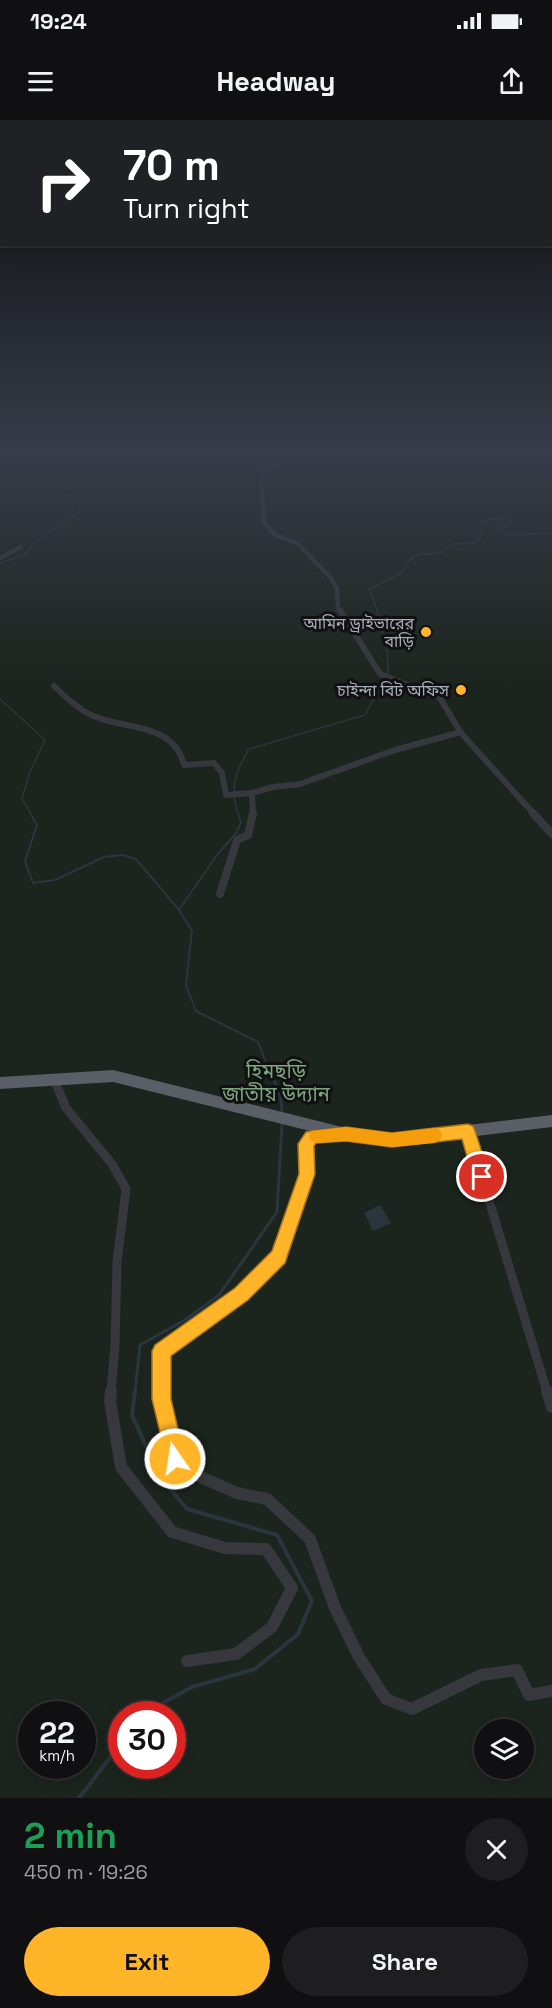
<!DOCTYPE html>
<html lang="en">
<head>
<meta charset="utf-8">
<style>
  :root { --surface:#101012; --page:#1e1e20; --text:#f1f3f6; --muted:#9c9d9f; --line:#303032; --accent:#ffb527 }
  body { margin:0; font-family:"Space Grotesk","Noto Sans Bengali",sans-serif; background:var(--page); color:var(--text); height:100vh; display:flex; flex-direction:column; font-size:22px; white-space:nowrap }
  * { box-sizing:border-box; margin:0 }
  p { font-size:20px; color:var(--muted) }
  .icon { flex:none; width:33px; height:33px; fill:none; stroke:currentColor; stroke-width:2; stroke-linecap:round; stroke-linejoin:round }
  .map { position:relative; height:1678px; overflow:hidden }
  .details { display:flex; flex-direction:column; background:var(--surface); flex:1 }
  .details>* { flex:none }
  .guide { position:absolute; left:0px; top:0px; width:552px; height:126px; box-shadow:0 3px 15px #0003,0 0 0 2px var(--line); background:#202124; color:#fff; overflow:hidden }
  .buttons { position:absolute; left:474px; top:1599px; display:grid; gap:12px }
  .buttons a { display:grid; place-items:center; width:60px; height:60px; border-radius:50%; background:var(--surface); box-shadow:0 3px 15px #0003,0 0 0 2px var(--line); font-size:30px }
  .speed { position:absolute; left:18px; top:1581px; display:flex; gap:12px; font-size:30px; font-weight:700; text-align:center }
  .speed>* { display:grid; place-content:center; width:78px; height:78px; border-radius:50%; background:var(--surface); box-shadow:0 3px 15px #0003,0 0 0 2px var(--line); line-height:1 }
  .speed small { font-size:15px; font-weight:400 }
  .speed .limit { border:9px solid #d22; background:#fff; color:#111 }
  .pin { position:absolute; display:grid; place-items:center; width:51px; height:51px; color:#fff; margin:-26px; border:3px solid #fff; border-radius:50%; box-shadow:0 2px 6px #0007 }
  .me { position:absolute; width:66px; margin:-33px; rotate:347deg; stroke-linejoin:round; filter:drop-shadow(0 0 4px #0008) }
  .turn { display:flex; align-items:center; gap:21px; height:126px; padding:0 24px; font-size:27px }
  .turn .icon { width:78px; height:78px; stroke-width:2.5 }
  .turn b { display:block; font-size:42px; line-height:51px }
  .round { display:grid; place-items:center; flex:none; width:63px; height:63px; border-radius:32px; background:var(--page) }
  .summary { display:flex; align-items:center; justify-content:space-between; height:102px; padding:0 24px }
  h1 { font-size:36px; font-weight:800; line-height:45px; color:#1e9e55 }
  .action { display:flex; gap:12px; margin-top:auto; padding:12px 24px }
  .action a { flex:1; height:69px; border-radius:36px; background:var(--accent); color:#111; font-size:24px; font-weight:800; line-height:69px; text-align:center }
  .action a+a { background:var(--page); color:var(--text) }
  .status { display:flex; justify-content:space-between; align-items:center; height:42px; padding:0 30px; background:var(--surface); direction:ltr }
  .status svg { height:16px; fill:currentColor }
  header { display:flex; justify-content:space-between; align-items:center; height:78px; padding:0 24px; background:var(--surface); font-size:27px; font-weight:800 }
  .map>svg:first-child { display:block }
</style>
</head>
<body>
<div class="status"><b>19:24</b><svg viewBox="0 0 49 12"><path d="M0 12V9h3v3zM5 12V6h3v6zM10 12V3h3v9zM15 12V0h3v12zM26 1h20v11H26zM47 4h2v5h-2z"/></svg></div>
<header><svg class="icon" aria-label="menu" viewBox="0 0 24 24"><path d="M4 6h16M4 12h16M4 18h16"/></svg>Headway<svg class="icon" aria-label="share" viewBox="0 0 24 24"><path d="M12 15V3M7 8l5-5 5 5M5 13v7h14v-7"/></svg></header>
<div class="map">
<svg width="552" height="1678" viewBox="0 0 552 1678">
  <rect width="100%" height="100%" fill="#161618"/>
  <path fill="#1b241d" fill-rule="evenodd" d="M0,331h552v1347h-552zM32,1594h50v52h-50zM122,1594h50v52h-50zM484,1610h40v38h-40z"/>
  <path fill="#2b353d" d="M380,1085l11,18 -18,8 -9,-18z"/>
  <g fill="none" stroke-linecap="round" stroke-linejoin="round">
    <path stroke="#2b353d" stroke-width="1.5" d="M0,369c26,7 52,2 78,7l5,7 -6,10 -45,32 -7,10 -25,8
      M0,579l45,41 -15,32 -8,26 9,16
      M238,694c-8,-26 -3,-42 11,-65l116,-34 23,-42 -1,-32 -9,-16v-13l-9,-23 34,-17 5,-11 12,-7 21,-1 10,-9 23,-1 8,-8 -1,-12 9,-4 20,1 2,2 -12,7 8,6 44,-2"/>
    <path stroke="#2b353d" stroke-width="2" d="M30,693l7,12 -12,36 8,22 22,-3 49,-23 19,-2 13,4 43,51 13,21 -6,54 10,26 62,31 11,28
      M179,790l38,-55 20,-23 4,-10 -3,-9"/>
    <path stroke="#2b353d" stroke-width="3" d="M269,948l12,30 1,16
      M135,1272l5,-47 45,-25 34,-25 58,-83 5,-89"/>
    <path stroke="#2b353d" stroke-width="4" d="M135,1271l-3,24 27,60 28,34 90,26 35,66 -14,33 -43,35 -63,18 -49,27
      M79,1678l43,-56"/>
    <path stroke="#36383e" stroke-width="4.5" d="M297,331l-30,18 -6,8 3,45 11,13 22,8 34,35 6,11 1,19 2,4
      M0,438l21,-11"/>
    <path stroke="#36383e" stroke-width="6" d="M340,490l40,64 60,24 21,35 73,81
      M54,566c11,11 23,22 37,29 32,15 83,7 93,50l30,-2 8,10 4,22 26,-2
      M253,694l-1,-21 21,-6 27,-3 95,-34 66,-18"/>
    <path stroke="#36383e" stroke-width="8" d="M533,693l19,21
      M220,774l17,-54 11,-5 5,-22"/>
    <path stroke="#36383e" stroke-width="9" d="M54,959l12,29 46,56 14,25 -9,73 -2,83 -4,47
      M468,1011l79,261
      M161,1272v-41l81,-57 37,-37 28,-83 -1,-30 5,-7 25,-2"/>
    <path stroke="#36383e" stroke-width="12" d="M111,1271l-1,10 11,66 51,65 53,16 41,1 26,39 -20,39 -36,27 -49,7
      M161,1271l14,68 21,16 41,18 30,6 43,40 25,69 24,49 27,42 26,10 69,-34 36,-5 12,25 23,-4
      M547,1271l5,16"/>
    <path fill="#5a5e66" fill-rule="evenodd" d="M113,950l233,58 46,6 160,-19v12l-160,19 -46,-6 -233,-58 -113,7v-12z"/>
  </g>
  <linearGradient id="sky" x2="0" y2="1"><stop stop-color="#0c0c0d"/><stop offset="0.59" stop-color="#363c48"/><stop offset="1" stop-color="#363c48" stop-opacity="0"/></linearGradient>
  <rect width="552" height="565" fill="url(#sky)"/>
  <path fill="#ffb527" stroke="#a67619" stroke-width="1.5" d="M468,1004l5,2 2,5 15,46 -3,6 -5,2 -6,-2 -3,-6 -11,-38 -70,8 -46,-6 -30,2 -2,3 1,28 -30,89 -37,37 -77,56v43l14,60 -3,7 -7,3 -7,-3 -16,-67v-48l3,-6 80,-57 37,-37 27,-77 -1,-30 8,-12 40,-5 46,6z"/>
  <path fill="#f59e0b" d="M346,1007l46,6 42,-5 6,2 2,5 -2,5 -6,3 -42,4 -46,-6 -29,2 -6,-2 -2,-5 2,-5z"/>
  <g fill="#ffb527" stroke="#111113" stroke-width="2">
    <circle cx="426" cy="512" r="6"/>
    <circle cx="461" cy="570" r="6"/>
  </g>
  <g text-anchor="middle" stroke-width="6" stroke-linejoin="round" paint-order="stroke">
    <g font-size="16" fill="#a7acb9" stroke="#111113" text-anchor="end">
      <text x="414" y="509">আমিন ড্রাইভারের<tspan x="414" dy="18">বাড়ি</tspan></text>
      <text x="449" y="576">চাইন্দা বিট অফিস</text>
    </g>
    <g font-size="20" fill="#7ca67e" stroke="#111113">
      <text x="276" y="958">হিমছড়ি<tspan x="276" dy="23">জাতীয় উদ্যান</tspan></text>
    </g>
  </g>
</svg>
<div class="buttons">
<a><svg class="icon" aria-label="layers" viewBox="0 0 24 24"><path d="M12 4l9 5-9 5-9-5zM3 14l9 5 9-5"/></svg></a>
</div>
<div class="speed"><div>22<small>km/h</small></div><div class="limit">30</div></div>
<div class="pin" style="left:482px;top:1057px;background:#d93025"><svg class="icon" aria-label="arrive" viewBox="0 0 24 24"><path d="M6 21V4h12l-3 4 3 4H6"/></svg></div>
<svg class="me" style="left:175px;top:1339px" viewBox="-20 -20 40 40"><circle r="17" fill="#ffb527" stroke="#fff" stroke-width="3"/><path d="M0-11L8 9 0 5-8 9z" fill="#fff"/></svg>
<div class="guide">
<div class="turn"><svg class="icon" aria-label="right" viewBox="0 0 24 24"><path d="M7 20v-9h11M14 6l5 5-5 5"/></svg><div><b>70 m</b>Turn right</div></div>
</div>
</div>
<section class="details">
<div class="summary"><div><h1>2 min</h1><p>450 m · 19:26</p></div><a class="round"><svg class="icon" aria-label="close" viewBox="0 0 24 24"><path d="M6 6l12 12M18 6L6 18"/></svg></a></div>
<div class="action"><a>Exit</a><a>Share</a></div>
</section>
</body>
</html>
